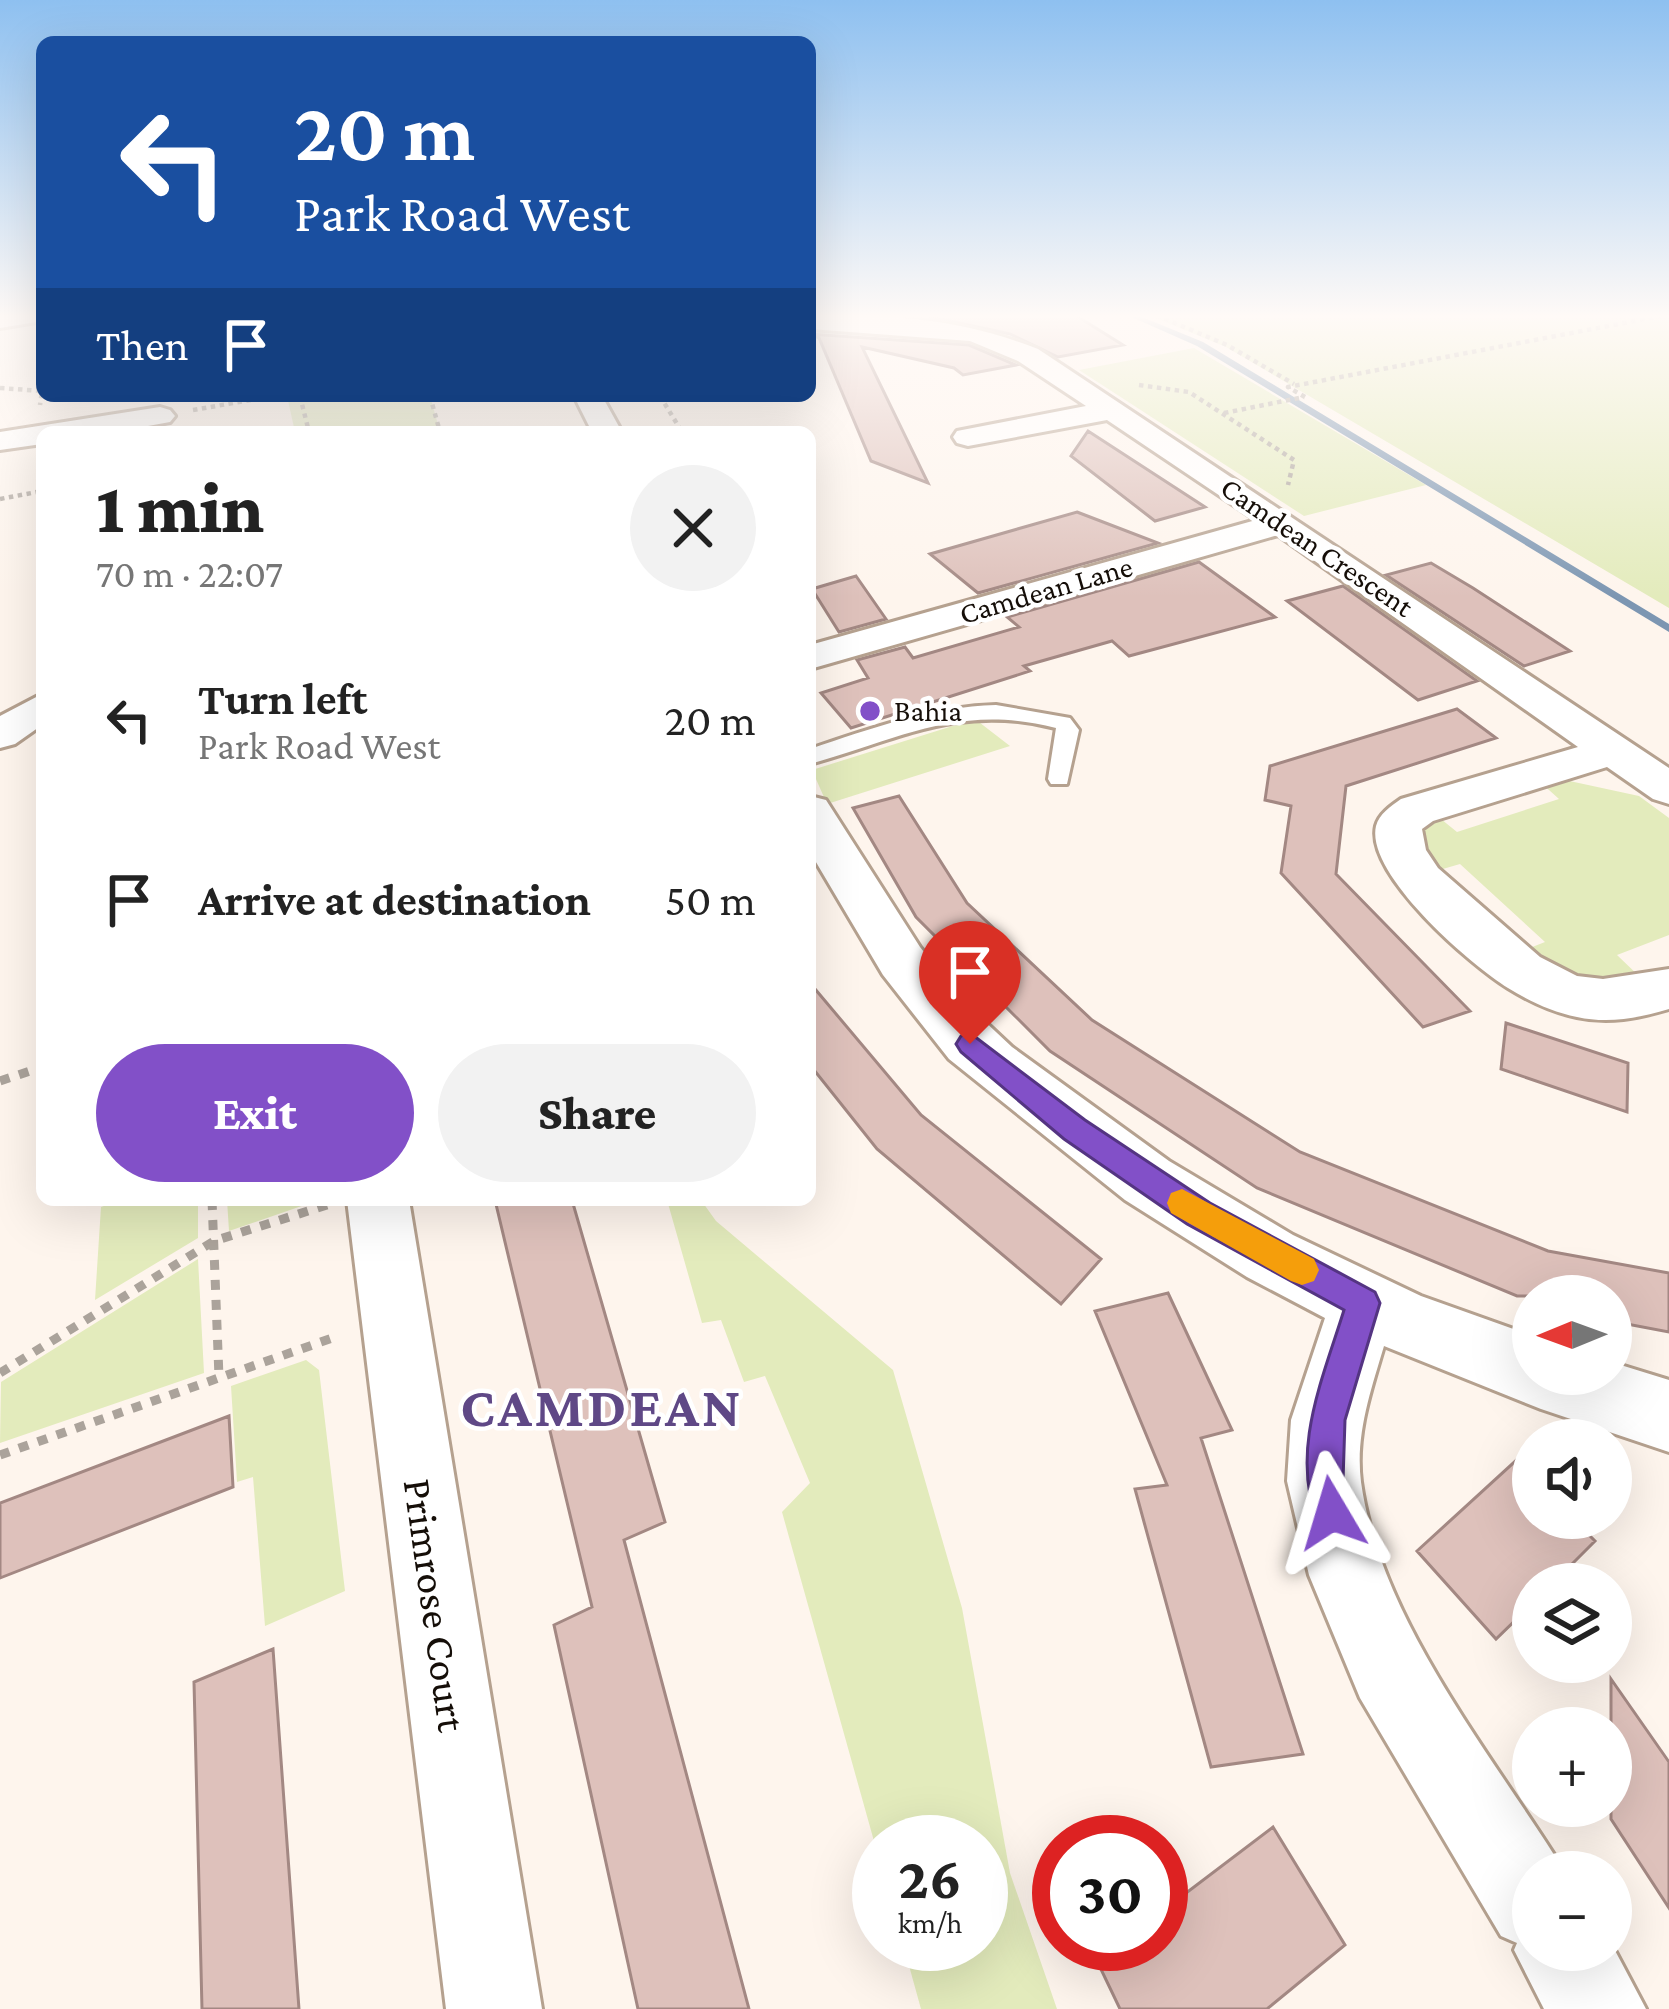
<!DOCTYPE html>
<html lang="en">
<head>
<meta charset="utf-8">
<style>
  :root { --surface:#fff; --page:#f2f2f2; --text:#222; --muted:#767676; --accent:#8250c8 }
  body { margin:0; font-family:"Crimson Pro",serif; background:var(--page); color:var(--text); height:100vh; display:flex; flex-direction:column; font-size:45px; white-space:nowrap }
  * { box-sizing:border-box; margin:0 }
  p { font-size:39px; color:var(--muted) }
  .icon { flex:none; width:66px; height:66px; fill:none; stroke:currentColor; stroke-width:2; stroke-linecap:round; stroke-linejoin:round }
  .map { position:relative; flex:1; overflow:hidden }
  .panel { position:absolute; left:36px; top:426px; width:780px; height:780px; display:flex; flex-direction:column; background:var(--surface); border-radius:18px; box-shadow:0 12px 48px #0002 }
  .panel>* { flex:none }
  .top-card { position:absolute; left:36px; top:36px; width:780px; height:366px; border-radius:18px; box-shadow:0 12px 48px #0002; background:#1a4fa0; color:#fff; overflow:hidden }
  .needle { width:78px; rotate:269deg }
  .controls { position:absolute; left:1512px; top:1275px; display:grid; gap:24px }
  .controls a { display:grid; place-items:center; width:120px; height:120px; border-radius:50%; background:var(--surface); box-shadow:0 12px 48px #0002; font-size:60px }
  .speed { position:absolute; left:852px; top:1815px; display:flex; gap:24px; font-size:60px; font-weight:700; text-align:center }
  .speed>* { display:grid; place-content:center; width:156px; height:156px; border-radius:50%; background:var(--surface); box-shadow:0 12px 48px #0002; line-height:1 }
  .speed small { font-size:30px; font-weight:400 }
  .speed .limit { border:18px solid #d22; background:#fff; color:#111 }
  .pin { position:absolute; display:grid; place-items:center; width:102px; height:102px; color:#fff; margin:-123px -51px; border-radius:50% 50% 50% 0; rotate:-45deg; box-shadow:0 0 12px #0007 }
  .pin .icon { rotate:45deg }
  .me { position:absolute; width:132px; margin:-66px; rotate:353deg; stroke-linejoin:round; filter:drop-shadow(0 0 9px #0008) }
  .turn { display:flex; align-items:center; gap:42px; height:252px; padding:0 60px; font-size:54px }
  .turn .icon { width:156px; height:156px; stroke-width:2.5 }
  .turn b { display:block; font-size:84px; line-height:102px }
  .then { display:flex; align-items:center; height:114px; padding:0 60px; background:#0003; gap:24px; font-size:45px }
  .round { display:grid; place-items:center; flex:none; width:126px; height:126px; border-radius:63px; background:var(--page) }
  .head { display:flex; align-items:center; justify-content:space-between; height:204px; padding:0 60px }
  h1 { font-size:72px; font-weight:800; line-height:90px }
  .cta { display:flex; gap:24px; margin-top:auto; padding:24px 60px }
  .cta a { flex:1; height:138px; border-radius:72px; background:var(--accent); color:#fff; font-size:48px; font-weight:800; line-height:138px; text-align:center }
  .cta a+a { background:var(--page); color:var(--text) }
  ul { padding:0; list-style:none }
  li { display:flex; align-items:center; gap:36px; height:180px; padding:0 60px }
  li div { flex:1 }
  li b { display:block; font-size:45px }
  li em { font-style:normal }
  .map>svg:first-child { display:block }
</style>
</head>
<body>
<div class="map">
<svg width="1669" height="2009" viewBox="0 0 1669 2009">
  <rect width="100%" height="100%" fill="#fef5ed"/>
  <path fill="#e3ebbc" d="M1148,315h521v293l-443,-261z
    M1194,348l232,137 -122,31 -225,-146z
    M287,396h143l10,36h-145z
    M975,719l35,27 -183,58 -15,-34z
    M1551,777l88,19 30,22v117l-52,20 25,24 -63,6 -65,-31 31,-12 -85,-78 -31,9 -15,-39 22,-19 21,17 102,-33 -20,-18z
    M121,1200h77v38l-103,62 6,-93z
    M227,1200h92l-90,31z
    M667,1200h34l15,21 177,149 69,238 48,265 47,136h-136l-18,-65h78v-102h-102v17l-97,-347 28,-29 -45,-107 -21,6 -23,-62 -19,3z
    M198,1259l6,114 -204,70 1,-61z
    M306,1360l13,10 26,221 -80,35 -12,-149 -16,5 -6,-96z"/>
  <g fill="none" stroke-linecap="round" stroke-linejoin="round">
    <path fill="#7c96b2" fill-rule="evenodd" d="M1127,315h10l66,27 466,282v8l-472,-286z"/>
  </g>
  <path fill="#dec1bb" stroke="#a38883" stroke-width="3" d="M922,315h153l48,30 -65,12 -48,-23z
    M810,334l159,11 47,20 -53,10 -9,-7 -92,-21 66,136 -57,-22 -52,-123z
    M1088,431l117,76 -50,14 -84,-65z
    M1077,512l81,31 -180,50 -48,-39z
    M1199,562l76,55 -146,39 -17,-15 -88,25 6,5 -179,57 -30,-35 47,-15 -11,-18 48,-13 8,11 106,-31 -12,-10z
    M1431,563l42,25 97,63 -46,15 -138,-91z
    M856,576l30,43 -47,13 -27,-43z
    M1343,586l134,95 -59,19 -131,-99z
    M1457,709l39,29 -150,48 -10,88 134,137 -47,16 -142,-154 10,-67 -26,-6 5,-34z
    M899,796l68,107 125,117 208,132 248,99 121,22v59l-58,-11v-25h-94l-260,-108 -207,-137 -134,-134 -63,-109z
    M810,983l111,132 180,144 -40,45 -184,-155 -67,-84z
    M1506,1023l122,40 -1,49 -126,-43z
    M495,1200h77l93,322 -41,18 125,469h-111l-84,-384 38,-18z
    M1168,1293l64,137 -31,8 102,316 -92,13 -76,-278 32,-4 -72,-174z
    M229,1416l4,71 -233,91v-75z
    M1533,1445v73h39l23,23 -43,43h-19v19l-37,36 -79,-88z
    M273,1649l26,360h-97l-8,-327z
    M1611,1679l58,83v146l-58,-89z
    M1273,1827l72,118 -78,64h-147l-23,-48 22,-17h42v-32z"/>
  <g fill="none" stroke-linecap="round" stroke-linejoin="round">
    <g stroke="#b5a18f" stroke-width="6">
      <path id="lane" d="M996,705l74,13 9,12 -12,54h-16l-3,-5 8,-51c-97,-25 -156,11 -246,36v-15c62,-21 121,-42 186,-44z"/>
    </g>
    <g stroke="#b5a18f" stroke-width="6">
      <path id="street" d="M0,315h42v6l-42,7z
        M810,315c84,0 149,3 228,34l631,419v36l-16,-5 -46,-32 -174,54 -11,8 4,21 12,18 102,89 37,19 26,3 66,-10v40c-31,9 -60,15 -92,8 -25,-5 -48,-16 -69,-29 -37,-23 -143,-114 -132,-162 3,-12 15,-20 25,-27l177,-52 -300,-212 -468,134v-24l446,-125 -149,-100 -139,26 -11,-3 -4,-6 4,-6 129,-25 -68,-45 -48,-20 -160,-12z
        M574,396h28l20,36h-30z
        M160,407l10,3 5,6 -5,6 -55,10h-73v12l-42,6v-18z
        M42,694v31l-27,19 -15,4v-32z
        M810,796l16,4 94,147 44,55 48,45 157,114 124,74 128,61 112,40v38h78v-12l58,18v72l-128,-43 -157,-63c-13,44 -29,89 -23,136 19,138 132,274 204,390h-32v78h78v-7l35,66h-102l-30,-59 3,-7 -16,-7 -141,-238 -51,-123 -22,-94 4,-61 34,-102 -78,-41 -122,-77 -176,-141 -66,-84 -73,-123z
        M347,1200h62l133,809h-96z"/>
    </g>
    <path stroke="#aba39b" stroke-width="4.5" stroke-dasharray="4.5 4.5" stroke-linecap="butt" d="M1156,315l71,30 67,39
      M1139,385l50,7 105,68 -6,25
      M0,388l42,3 -2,14
      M300,396l9,36
      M430,396l10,36
      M660,396l22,36
      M1305,397l-17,-10 378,-72
      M193,410l81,-14
      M1224,413l80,-16
      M0,499l42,-8"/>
    <path stroke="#aba39b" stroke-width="9" stroke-dasharray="10 10" stroke-linecap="butt" d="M0,1081l42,-14
      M212,1200l7,177
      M0,1373l214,-132 113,-36
      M0,1455l338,-119"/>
    <use href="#lane" fill="#fff" fill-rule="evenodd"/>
    <use href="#street" fill="#fff" fill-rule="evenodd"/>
  </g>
  <linearGradient id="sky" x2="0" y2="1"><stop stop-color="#8ec0f0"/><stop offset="0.53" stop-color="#fffaf7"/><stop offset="1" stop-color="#fffaf7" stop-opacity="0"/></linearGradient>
  <rect width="1669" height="597" fill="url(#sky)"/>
  <path fill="#8250c8" stroke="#543482" stroke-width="3" d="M970,1033l115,87 125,83 165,89 5,11 -35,117 -2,61 8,32 -5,13 -14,6 -13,-6c-30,-73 3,-145 25,-216l-157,-86 -123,-85 -103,-87 -5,-8 5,-8z"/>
  <path fill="#f59e0b" d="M1182,1189l132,70 5,11 -5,11 -12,4 -11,-4 -120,-68 -4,-10 4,-10z"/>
  <circle fill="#8250c8" stroke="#fff" stroke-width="4.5" cx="870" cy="711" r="12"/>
  <g text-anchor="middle" stroke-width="9" stroke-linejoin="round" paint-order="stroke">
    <g font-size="30" fill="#150e08" stroke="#fff">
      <text transform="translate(1317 547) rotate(34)" y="10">Camdean Crescent</text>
      <text transform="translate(1046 590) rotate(-16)" y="10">Camdean Lane</text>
    </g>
    <g font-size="30" fill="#150e08" stroke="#fff" text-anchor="start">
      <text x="894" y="721">Bahia</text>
    </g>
    <g font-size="42" fill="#150e08" stroke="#fff">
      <text transform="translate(436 1605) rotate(82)" y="15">Primrose Court</text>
    </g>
    <g font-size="57" font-weight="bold" letter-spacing="3" fill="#5f4886" stroke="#fff">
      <text x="602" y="1426">CAMDEAN</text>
    </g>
  </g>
</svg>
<div class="controls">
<a><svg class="needle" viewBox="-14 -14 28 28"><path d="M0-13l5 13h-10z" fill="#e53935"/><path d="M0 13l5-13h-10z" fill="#767676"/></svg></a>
<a><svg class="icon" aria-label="sound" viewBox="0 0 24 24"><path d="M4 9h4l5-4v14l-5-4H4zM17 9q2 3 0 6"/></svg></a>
<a><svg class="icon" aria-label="layers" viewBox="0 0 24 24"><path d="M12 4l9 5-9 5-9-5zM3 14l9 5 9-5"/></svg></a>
<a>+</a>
<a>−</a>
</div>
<div class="speed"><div>26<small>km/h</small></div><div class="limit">30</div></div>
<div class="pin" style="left:970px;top:1044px;background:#d93025"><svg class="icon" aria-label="arrive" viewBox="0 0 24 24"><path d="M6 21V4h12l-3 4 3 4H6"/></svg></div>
<svg class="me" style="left:1332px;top:1513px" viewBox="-20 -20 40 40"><path d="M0-17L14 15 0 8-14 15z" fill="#8250c8" stroke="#fff" stroke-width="4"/></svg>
<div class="top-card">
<div class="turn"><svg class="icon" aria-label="left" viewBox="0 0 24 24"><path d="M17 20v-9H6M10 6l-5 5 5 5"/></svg><div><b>20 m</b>Park Road West</div></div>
<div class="then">Then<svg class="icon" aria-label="arrive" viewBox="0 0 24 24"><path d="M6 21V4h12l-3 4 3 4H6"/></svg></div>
</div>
<section class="panel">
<div class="head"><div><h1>1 min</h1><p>70 m · 22:07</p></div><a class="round"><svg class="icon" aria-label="close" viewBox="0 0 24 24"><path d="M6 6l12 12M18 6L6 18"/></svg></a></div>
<ul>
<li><svg class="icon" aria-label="left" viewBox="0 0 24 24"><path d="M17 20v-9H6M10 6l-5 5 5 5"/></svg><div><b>Turn left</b><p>Park Road West</p></div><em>20 m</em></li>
<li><svg class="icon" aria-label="arrive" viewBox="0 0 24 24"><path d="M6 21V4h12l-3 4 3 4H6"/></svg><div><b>Arrive at destination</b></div><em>50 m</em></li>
</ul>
<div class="cta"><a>Exit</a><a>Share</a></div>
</section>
</div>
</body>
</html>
